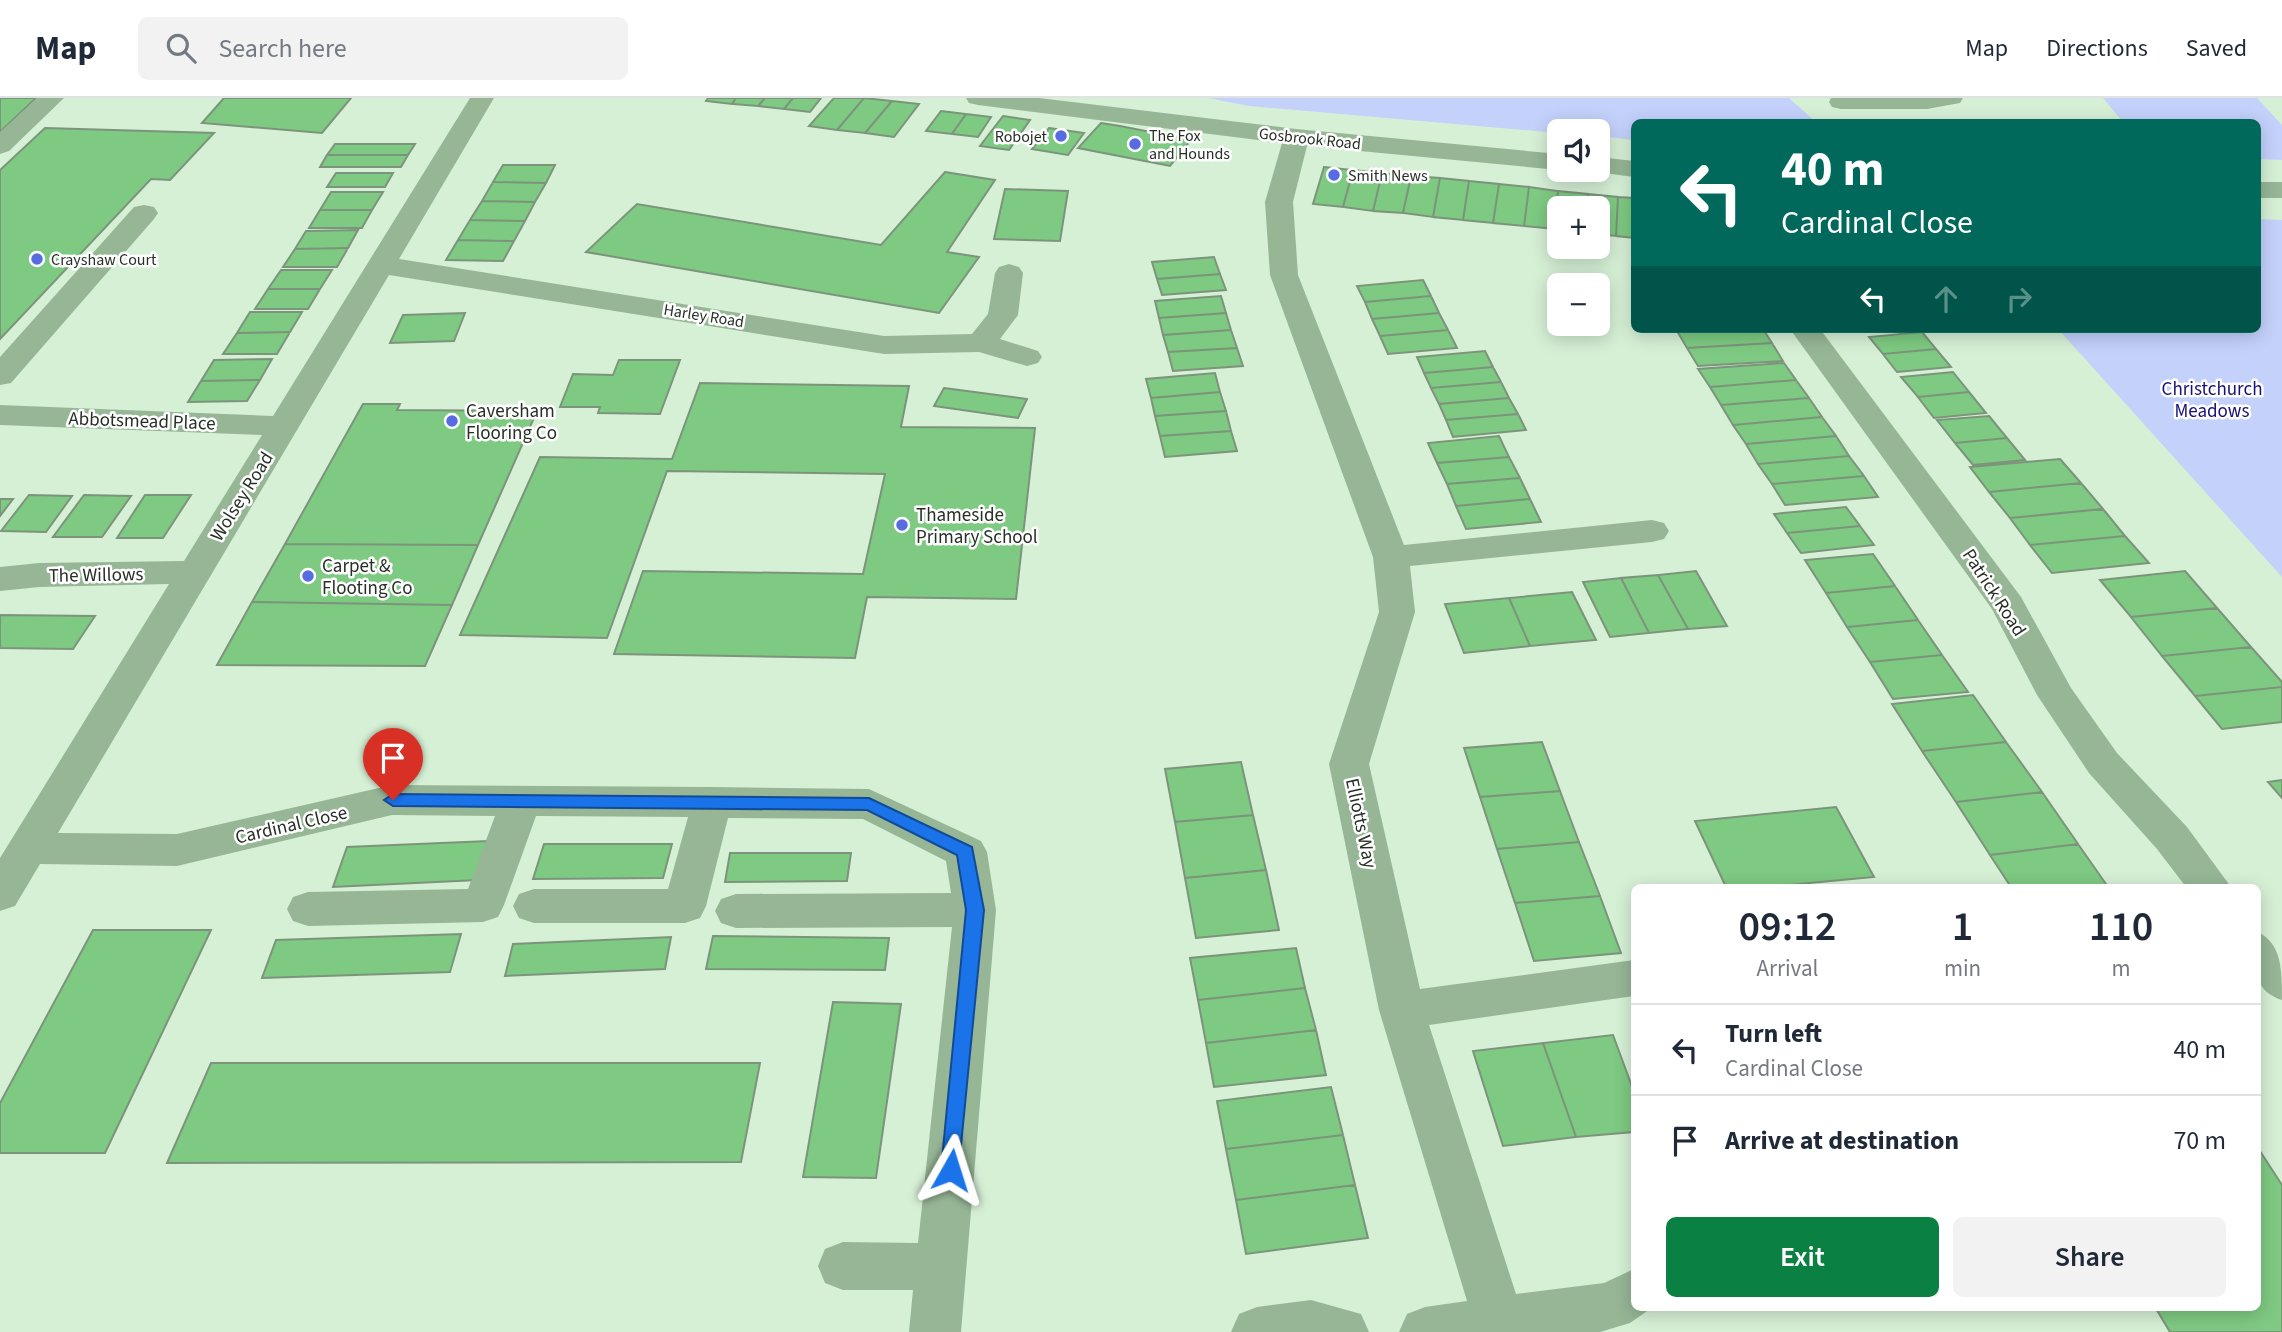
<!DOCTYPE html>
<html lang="en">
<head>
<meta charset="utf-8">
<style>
  :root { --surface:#fff; --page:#f2f2f3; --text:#1f2937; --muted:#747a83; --line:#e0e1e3; --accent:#0b8043 }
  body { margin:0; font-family:"Source Sans 3",sans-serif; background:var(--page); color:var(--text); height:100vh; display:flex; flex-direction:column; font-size:26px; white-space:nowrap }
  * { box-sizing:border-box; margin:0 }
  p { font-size:23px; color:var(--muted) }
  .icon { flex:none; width:38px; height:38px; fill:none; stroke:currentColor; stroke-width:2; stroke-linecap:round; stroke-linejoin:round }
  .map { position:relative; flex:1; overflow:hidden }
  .sheet { position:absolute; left:1631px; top:786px; width:630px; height:427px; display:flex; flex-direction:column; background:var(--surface); border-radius:10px; box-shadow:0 4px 18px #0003 }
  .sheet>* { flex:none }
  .guide { position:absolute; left:1631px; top:21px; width:630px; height:214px; border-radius:10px; box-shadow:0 4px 18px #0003; background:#00695c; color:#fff; overflow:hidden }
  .buttons { position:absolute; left:1547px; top:21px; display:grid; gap:14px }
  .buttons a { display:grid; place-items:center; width:63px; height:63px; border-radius:10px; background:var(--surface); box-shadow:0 4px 18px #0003; font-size:35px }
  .pin { position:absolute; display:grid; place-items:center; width:60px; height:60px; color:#fff; margin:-72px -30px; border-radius:50% 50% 50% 0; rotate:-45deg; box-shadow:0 0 7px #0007 }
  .pin .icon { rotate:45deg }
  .me { position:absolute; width:77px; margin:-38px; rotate:6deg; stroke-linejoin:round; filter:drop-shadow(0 0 5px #0008) }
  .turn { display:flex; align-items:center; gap:24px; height:147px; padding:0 35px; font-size:32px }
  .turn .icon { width:91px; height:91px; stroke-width:2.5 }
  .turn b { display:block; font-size:49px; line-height:60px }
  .lanes { display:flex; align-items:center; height:66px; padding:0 35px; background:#0003; justify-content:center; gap:35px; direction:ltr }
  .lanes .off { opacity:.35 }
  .eta { display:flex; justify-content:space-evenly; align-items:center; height:119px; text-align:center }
  .eta b { font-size:42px; font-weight:600; line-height:49px }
  .action { display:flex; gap:14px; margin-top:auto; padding:14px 35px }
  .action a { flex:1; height:80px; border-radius:10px; background:var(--accent); color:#fff; font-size:28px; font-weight:600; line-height:80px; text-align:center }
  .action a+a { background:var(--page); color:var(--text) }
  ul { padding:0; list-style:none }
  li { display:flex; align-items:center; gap:21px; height:91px; padding:0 35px; border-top:2px solid var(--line) }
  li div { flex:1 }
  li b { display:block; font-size:26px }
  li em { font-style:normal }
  header { display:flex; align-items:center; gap:42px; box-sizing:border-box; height:98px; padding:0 35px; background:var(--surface); border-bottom:2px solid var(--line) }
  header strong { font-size:33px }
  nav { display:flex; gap:38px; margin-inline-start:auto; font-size:24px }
  .search { width:490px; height:63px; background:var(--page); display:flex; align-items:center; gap:18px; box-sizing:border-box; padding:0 24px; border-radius:10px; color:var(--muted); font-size:26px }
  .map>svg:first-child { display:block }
</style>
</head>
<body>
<header>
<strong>Map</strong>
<div class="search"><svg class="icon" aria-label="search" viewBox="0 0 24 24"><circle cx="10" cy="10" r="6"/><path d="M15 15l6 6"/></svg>Search here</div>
<nav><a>Map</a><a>Directions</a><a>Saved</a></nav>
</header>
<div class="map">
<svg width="2282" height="1234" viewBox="0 0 2282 1234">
  <rect width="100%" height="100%" fill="#d6f0d6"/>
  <path fill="#c4d1fb" d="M1208,0h581l27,24h-182v18l-36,-4v-5l-39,2 -310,-27z
    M2103,0h154l25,27v35l-24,-1v-37h-135z
    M2258,121l24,1v357l-224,-248h200z"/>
  <path fill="#7eca82" stroke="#7c947c" stroke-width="2" d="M0,0h36l-36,34z
    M224,0h127l-29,35 -120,-10z
    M708,0h28l-4,6 -26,-3z
    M736,0h29l-7,8 -26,-2z
    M765,0h28l-9,11 -26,-3z
    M793,0h28l-11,14 -26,-3z
    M834,0h30l-27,32 -28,-4z
    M864,0l28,3 -27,32 -28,-3z
    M892,3l27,3 -25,33 -29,-4z
    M941,13l25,3 -14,20 -26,-3z
    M966,16l25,3 -13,20 -26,-3z
    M1003,18l27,4 -21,30 -29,-4z
    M1101,25l19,3 71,14 -21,26 -92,-18z
    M45,30l169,5 -44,47 -19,-1 -151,160v-169z
    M1049,30l35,5 -16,22 -36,-6z
    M335,46h80l-7,11h-81z
    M327,57h81l-7,12h-81z
    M503,67h52l-9,18 -53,-1z
    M1324,69l29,3 -10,37 -30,-3z
    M1353,72l29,3 -9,38 -30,-4z
    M945,74l50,8 -48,72 32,5 -40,56 -353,-61 51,-48 244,41z
    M336,75h57l-8,14h-58z
    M1382,75l29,3 -8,37 -30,-2z
    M1411,78l29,2 -7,39 -30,-4z
    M1440,80l29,3 -6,39 -30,-3z
    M1469,83l30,3 -6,39 -30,-3z
    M493,84l53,1 -11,19 -53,-1z
    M1499,86l30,3 -5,39 -31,-3z
    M1529,89l29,4 -3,38 -31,-3z
    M1005,91l63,2 -8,50 -66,-2z
    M1558,93l30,3 -1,14h-28v22l-4,-1z
    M331,94h52l-11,18h-52z
    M1588,96l30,3 -2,39 -18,-2v-26h-11z
    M1618,99l16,1v40l-18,-2z
    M482,103l53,1 -10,19 -55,-1z
    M320,112h52l-10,18h-53z
    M470,122l55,1 -11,20 -56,-1z
    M358,132l-10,18 -53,1 11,-18z
    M458,142l56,1 -11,20 -57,-1z
    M348,150l-11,19h-54l12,-18z
    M1214,159l6,17 -63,5 -5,-17z
    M281,172h51l-12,19h-52z
    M1220,176l6,16 -64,5 -5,-16z
    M1423,182l8,16 -66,6 -8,-16z
    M268,191h52l-12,20h-53z
    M1221,198l5,17 -67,5 -4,-17z
    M1431,198l8,17 -67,6 -7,-17z
    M250,214h52l-12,20 -53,1z
    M465,215l-11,28 -64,2 13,-28z
    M1226,215l5,17 -68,5 -4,-17z
    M1439,215l9,17 -68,6 -8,-17z
    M1763,231l9,14 -85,5 -10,-17z
    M1231,232l6,18 -69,4 -5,-17z
    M1448,232l9,18 -69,6 -8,-18z
    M290,234l-13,22h-54l14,-21z
    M1922,234l14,17 -53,5 -14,-17z
    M1772,245l11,18 -85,5 -11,-18z
    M1237,250l6,18 -70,5 -5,-19z
    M1936,251l15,18 -54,5 -14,-18z
    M1485,253l8,16 -69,6 -7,-16z
    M272,261l-12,21 -59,1 13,-21z
    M619,262h61l-20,54 -62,-1 2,-6h-40l13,-33 40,1z
    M1784,265l12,17 -86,7 -12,-18z
    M1493,269l8,15 -70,6 -7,-15z
    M1953,274l16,20 -51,5 -17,-20z
    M1215,275l5,19 -69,6 -5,-19z
    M260,282l-13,21 -59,1 13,-21z
    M1796,282l13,18 -88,7 -11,-18z
    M1501,284l8,16 -70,6 -8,-16z
    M700,285l209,3 -8,41 134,1 -19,171 -149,-2 -12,61 -241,-4 29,-83 220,3 22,-100 -218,-3 -60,167 -147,-3 80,-178 132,2z
    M944,290l83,11 -9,19 -84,-12z
    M1220,294l6,19 -71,5 -4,-18z
    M1969,294l17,21 -52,5 -16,-21z
    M1509,300l9,16 -72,6 -7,-16z
    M1809,300l13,19 -89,8 -12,-20z
    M363,306h37l-3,6 140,1 -59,134 -193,-1z
    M1226,313l5,20 -71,5 -5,-20z
    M1518,316l8,16 -73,7 -7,-17z
    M1989,318l18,22 -52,5 -18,-23z
    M1822,319l14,19 -90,8 -13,-19z
    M1231,333l6,20 -72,6 -5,-21z
    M1499,338l10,21 -72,6 -9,-20z
    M1836,338l13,20 -91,8 -12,-20z
    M2007,340l18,22 -52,5 -18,-22z
    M1849,358l15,20 -92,8 -14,-20z
    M1509,359l11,21 -73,6 -10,-21z
    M2060,361l21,24 -92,9 -19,-25z
    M1864,378l14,21 -93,8 -13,-21z
    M1520,380l10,21 -74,7 -9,-22z
    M2081,385l22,26 -93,9 -21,-26z
    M29,397l43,1 -26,36 -45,-1z
    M84,397l47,1 -29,41h-49z
    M145,397h46l-28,43h-46z
    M0,401h13l-13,17z
    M1530,401l11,23 -75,7 -10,-23z
    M1846,409l14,19 -73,7 -13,-19z
    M2103,411l22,27 -95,9 -20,-27z
    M1860,428l14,19 -73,8 -14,-20z
    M2125,438l24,27 -97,10 -22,-28z
    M285,446l193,1 -26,60 -200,-3z
    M1873,456l22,32 -69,7 -21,-33z
    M1696,473l31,55 -39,3 -30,-54z
    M2185,473l32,37 -86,9 -31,-37z
    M1658,477l30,54 -39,4 -28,-55z
    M1621,480l28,55 -39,4 -27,-55z
    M1895,488l23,34 -71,7 -21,-34z
    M1572,494l24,48 -66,6 -21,-48z
    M1509,500l21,48 -66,7 -19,-49z
    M252,504l200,3 -27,61 -208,-1z
    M2217,510l34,39 -89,9 -31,-39z
    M0,517l95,1 -22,33 -73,-1z
    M1918,522l24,35 -72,7 -23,-35z
    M2251,549l31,35v5l-87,9 -33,-40z
    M1942,557l26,37 -75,7 -23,-37z
    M2282,589v35l-60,7 -27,-33z
    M1973,597l33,47 -84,9 -30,-47z
    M1542,644l18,49 -80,6 -16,-49z
    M2006,644l36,50 -86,10 -34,-51z
    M1241,664l12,53 -78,7 -10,-53z
    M2282,682v18l-14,-16z
    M1560,693l19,51 -82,7 -17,-52z
    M2042,694l36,52 -88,11 -34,-53z
    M1836,709l38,70 -106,10h-42l-31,-66z
    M1253,717l13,55 -81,8 -10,-56z
    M488,743l-10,39 -145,7 14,-40z
    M1579,744l21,54 -85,7 -18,-54z
    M544,746h128l-9,34 -130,1z
    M2078,746l30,43h-97l-21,-32z
    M730,755h121l-4,28 -122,1z
    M1266,772l13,60 -83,8 -11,-60z
    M1600,798l21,57 -87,8 -19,-58z
    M93,832h118l-106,223h-105v-50z
    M461,836l-11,38 -188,6 14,-38z
    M713,838l176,2 -4,32 -179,-1z
    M671,839l-6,32 -160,7 8,-32z
    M1296,850l9,40 -107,12 -8,-42z
    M1305,890l11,42 -110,13 -8,-43z
    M833,904l68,2 -25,174 -73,-1z
    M1316,932l10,45 -112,12 -8,-44z
    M1613,937l21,57v40l-58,5 -33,-94z
    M1543,945l33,94 -73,9 -30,-95z
    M211,965h549l-19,99 -574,1z
    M1331,989l12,48 -117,14 -9,-48z
    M1343,1037l12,50 -119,15 -10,-51z
    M2258,1050l24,37v147h-112l-15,-25h103z
    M1355,1087l13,53 -122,16 -10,-54z"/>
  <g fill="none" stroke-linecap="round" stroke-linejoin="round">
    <path fill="#96b696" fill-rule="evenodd" d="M37,0h27l-55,53 -9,3v-22z
      M470,0h24l-95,161 485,77 88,-2 16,-20 7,-41 4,-6 10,-3 10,3 4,6 -5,42 -18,24 38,12 4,6 -4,6 -11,3 -48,-14 -95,2 -495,-79 -331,558 119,1 215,-49 320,2 157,2 112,52 6,11 9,58 -35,422h-52l4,-42h-70l-18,-7 -7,-17 7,-17 18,-7 75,1 34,-316 -216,1 -15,-5 -6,-12 6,-12 15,-5 215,-1 -5,-32 -83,-42 -135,-1 -22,88 -6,12 -15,5h-151l-15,-5 -6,-12 6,-12 15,-5h134l20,-72 -152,-1 -32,89 -6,12 -15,5 -175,4 -15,-5 -6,-12 6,-12 15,-5 160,-3 27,-73 -103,-1 -215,51 -137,-2 -25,42 -15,5v-53l169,-274 -130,3 -39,4v-24l39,-4 145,-2 78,-126 -262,-10v-20l273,11z
      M966,0h73l257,31 263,25v16l-252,-24 -14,56 5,73 106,270 248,-25 12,3 5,8 -5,8 -12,3 -242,24 5,46 -46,152 51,225 214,-29v36l-205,29 87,269 88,-11 30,-14v38h19l-23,16 -30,9h-201l8,-18 18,-7 42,-6 -88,-291 -50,-246 50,-152 -6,-55 -103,-282 -5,-73 17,-59 -304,-38 -9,-2z
      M1831,0h132l-3,5 -33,6h-86l-9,-2 -3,-5z
      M1598,59l36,4v16l-45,-6 9,-1z
      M2258,84h24v16h-24z
      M144,107l10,2 4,6 -4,6 -143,164 -11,2v-28l134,-150z
      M1790,231h30l201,268 50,91 46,65 70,74 44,60h-45l-29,-38 -68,-76 -52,-78 -45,-86z
      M2258,834c24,12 24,38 24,68 -33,-11 -27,-38 -24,-68z
      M1311,1202l50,14 8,18h-138l8,-18 18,-7z"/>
  </g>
  <path fill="#1a73e8" stroke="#114b97" stroke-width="2" d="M393,696l476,4 103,49 12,63 -26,266 -7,3 -8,-3 -2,-6 25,-260 -9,-55 -90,-45 -474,-4 -9,-6z"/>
  <g fill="#586ce2" stroke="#fff" stroke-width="2.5">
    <circle cx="1061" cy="38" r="7"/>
    <circle cx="1135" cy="46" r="7"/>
    <circle cx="1334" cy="77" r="7"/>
    <circle cx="37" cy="161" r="7"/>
    <circle cx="452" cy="323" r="7"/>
    <circle cx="902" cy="427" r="7"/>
    <circle cx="308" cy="478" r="7"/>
  </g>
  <g text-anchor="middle" stroke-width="5" stroke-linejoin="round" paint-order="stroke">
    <g font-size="16" fill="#273027" stroke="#fff" text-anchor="start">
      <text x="1149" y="43">The Fox<tspan x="1149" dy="18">and Hounds</tspan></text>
      <text x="1047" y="44" text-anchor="end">Robojet</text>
      <text x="1348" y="83">Smith News</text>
      <text x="51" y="167">Crayshaw Court</text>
    </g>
    <g font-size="16" fill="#273027" stroke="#fff">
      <text transform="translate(1310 40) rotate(6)" y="6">Gosbrook Road</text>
      <text transform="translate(704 217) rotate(9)" y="6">Harley Road</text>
    </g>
    <g font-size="19" fill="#171275" stroke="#fff">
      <text x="2212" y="297">Christchurch<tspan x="2212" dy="22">Meadows</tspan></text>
    </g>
    <g font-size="19" fill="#273027" stroke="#fff" text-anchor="start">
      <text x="466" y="319">Caversham<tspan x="466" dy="22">Flooring Co</tspan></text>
      <text x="916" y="423">Thameside<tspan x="916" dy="22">Primary School</tspan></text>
      <text x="322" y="474">Carpet &amp;<tspan x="322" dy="22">Flooting Co</tspan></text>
    </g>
    <g font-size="19" fill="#273027" stroke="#fff">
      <text transform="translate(142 322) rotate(2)" y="7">Abbotsmead Place</text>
      <text transform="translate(241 398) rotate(-58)" y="7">Wolsey Road</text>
      <text transform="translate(96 476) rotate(-1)" y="7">The Willows</text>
      <text transform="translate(1995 494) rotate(57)" y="7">Patrick Road</text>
      <text transform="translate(1362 725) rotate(78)" y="7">Elliotts Way</text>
      <text transform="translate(291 726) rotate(-13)" y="7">Cardinal Close</text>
    </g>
  </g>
</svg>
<div class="buttons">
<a><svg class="icon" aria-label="sound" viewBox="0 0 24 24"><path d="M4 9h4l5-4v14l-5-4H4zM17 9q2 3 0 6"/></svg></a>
<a>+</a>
<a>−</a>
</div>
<div class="pin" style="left:393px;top:702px;background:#d93025"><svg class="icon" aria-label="arrive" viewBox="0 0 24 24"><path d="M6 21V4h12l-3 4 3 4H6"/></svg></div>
<svg class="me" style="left:951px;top:1072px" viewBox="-20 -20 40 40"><path d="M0-17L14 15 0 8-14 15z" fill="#1a73e8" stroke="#fff" stroke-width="4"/></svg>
<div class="guide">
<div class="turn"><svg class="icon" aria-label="left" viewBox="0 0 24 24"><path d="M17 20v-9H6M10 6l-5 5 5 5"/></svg><div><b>40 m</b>Cardinal Close</div></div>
<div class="lanes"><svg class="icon" aria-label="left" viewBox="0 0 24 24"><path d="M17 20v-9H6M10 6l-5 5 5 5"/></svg><svg class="icon off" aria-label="ahead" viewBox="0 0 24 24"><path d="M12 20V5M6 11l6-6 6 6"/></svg><svg class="icon off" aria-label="right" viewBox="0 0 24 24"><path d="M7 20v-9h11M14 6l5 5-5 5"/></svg></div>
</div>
<section class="sheet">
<div class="eta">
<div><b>09:12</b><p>Arrival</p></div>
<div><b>1</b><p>min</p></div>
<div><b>110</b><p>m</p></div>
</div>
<ul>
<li><svg class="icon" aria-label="left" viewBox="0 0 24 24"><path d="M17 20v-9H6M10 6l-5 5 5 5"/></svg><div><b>Turn left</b><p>Cardinal Close</p></div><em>40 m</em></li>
<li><svg class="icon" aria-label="arrive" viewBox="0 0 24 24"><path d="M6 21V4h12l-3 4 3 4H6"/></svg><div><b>Arrive at destination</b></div><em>70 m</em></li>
</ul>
<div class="action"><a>Exit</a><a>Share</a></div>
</section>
</div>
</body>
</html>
